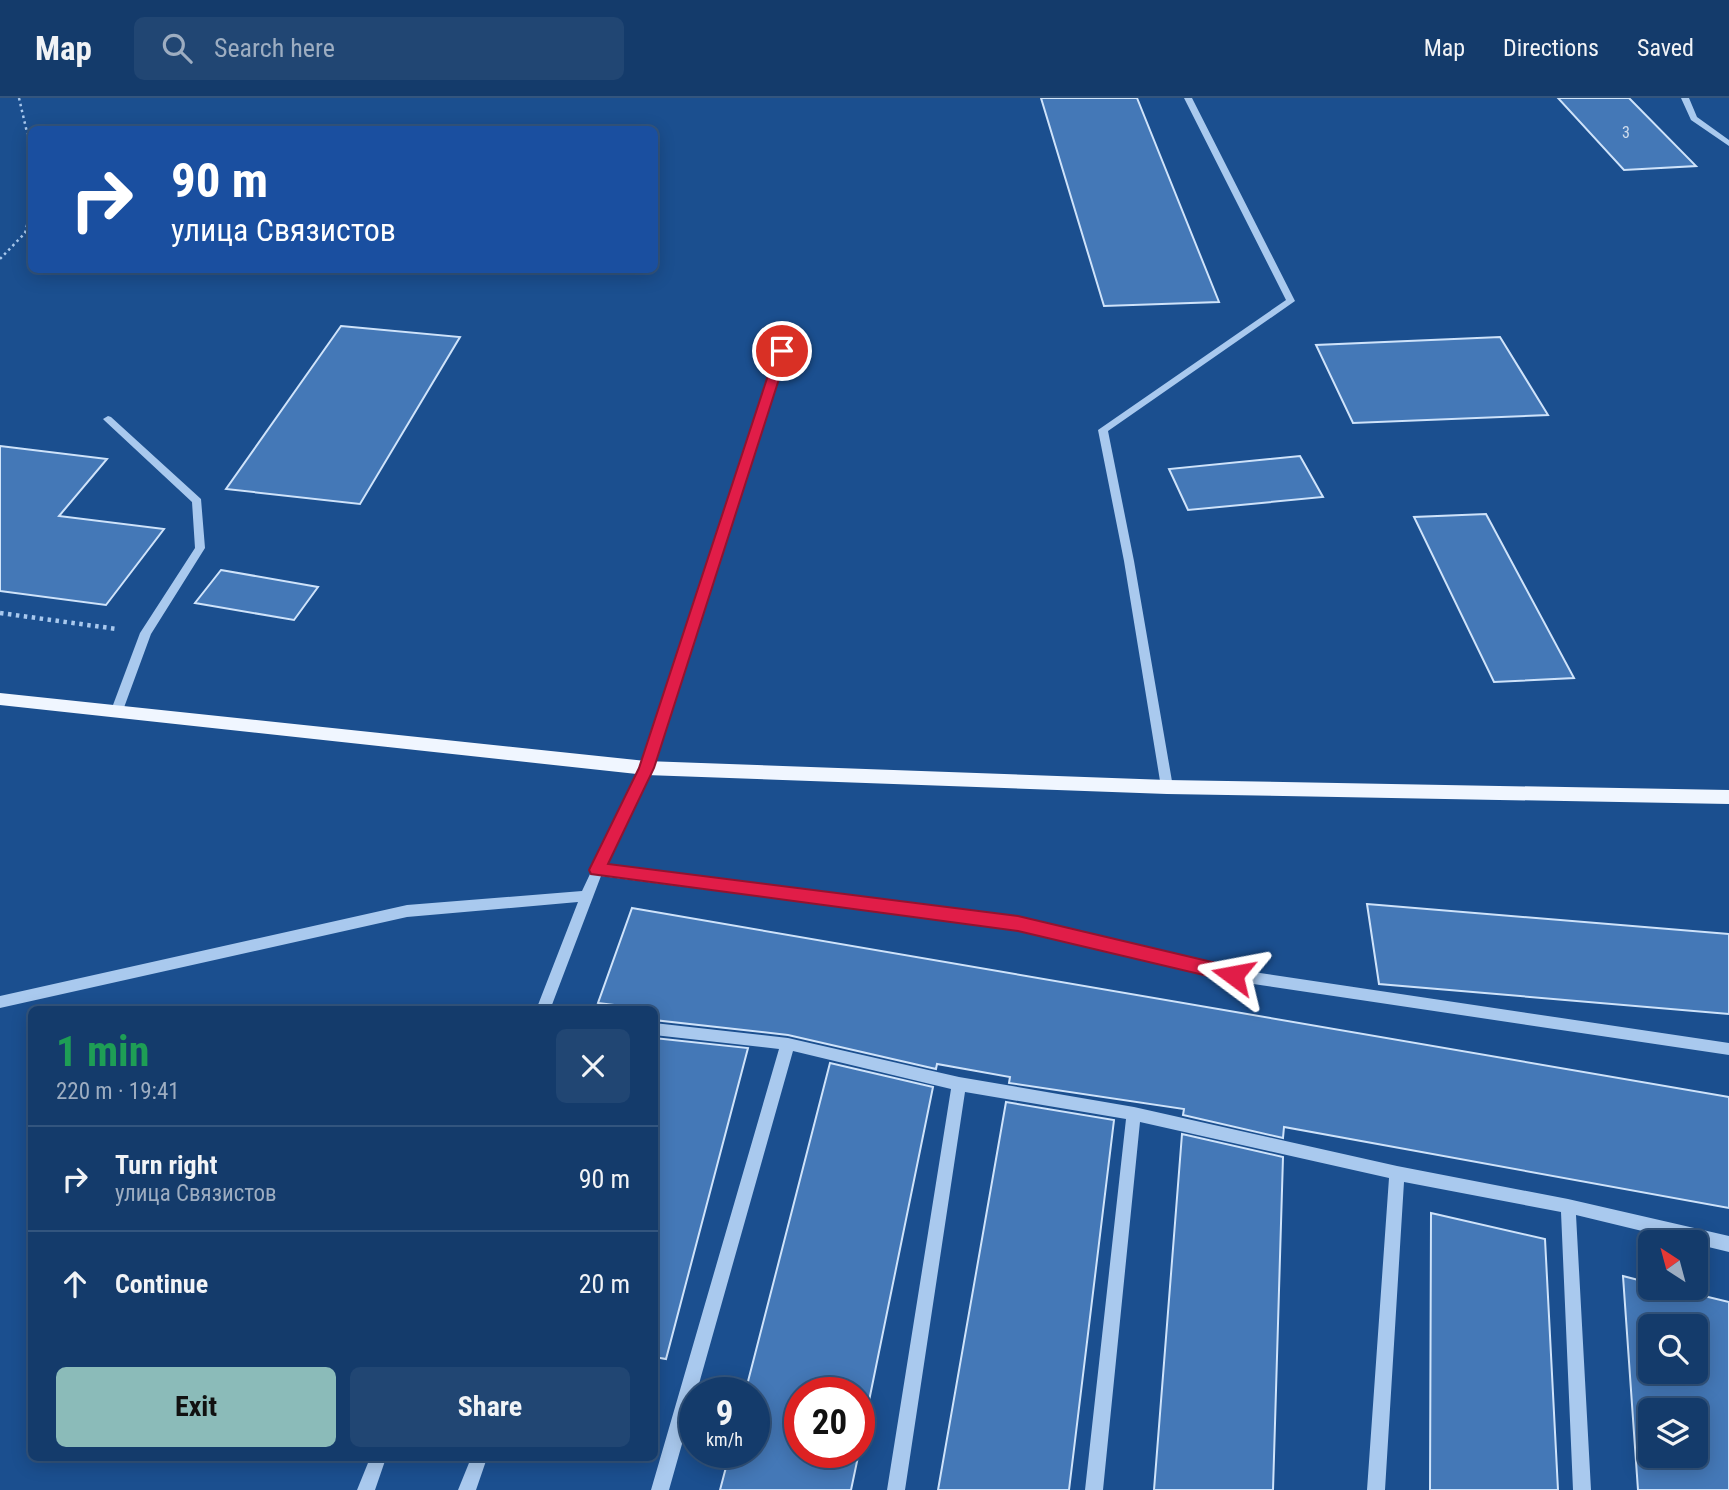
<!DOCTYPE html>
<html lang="en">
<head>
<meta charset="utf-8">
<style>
  :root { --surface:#143b6b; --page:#214673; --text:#f1f3f6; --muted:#9dadc1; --line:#33557e; --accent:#8bbbb9 }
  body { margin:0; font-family:"Roboto Condensed",sans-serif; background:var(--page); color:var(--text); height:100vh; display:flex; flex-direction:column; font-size:26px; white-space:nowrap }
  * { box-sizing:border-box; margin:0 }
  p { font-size:23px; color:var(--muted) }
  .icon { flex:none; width:38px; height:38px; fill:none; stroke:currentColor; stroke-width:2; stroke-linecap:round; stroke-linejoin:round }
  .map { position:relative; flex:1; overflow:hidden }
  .drawer { position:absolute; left:28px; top:908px; width:630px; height:455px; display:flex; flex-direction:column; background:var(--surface); border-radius:10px; box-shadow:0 4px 18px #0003,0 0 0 2px var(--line) }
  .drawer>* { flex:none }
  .guide { position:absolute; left:28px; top:28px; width:630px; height:147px; border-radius:10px; box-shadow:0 4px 18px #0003,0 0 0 2px var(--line); background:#1a4fa0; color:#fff; overflow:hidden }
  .needle { width:46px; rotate:324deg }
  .fabs { position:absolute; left:1638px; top:1132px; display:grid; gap:14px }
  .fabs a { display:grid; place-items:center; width:70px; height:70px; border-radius:10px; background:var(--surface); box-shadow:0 4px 18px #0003,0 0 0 2px var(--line); font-size:35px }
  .speed { position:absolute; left:679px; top:1279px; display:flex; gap:14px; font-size:35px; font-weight:700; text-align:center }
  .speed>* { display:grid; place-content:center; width:91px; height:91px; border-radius:50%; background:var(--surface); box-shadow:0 4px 18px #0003,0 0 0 2px var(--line); line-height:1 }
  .speed small { font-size:18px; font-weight:400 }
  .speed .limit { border:10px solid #d22; background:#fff; color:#111 }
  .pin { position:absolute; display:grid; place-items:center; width:60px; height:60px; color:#fff; margin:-30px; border:4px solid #fff; border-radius:50%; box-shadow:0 2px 7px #0007 }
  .me { position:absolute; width:77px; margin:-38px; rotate:283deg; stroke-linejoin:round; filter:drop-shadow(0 0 5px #0008) }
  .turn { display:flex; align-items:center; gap:24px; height:147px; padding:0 28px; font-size:32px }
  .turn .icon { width:91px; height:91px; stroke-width:2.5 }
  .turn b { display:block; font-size:49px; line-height:60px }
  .round { display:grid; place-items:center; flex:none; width:74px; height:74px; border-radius:10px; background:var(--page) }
  .head { display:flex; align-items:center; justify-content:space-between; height:119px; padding:0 28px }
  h1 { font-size:42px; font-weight:700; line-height:52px; color:#1e9e55 }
  .cta { display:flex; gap:14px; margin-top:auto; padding:14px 28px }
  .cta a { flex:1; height:80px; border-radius:10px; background:var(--accent); color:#111; font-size:28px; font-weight:700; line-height:80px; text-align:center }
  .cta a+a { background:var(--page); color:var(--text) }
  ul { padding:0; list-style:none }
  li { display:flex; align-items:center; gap:21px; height:105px; padding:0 28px; border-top:2px solid var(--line) }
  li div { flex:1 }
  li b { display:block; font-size:26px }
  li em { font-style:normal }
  header { display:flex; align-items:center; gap:42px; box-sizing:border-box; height:98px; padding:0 35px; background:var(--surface); border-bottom:2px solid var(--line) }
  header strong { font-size:33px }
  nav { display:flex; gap:38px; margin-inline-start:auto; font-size:24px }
  .search { width:490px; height:63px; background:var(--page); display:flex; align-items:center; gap:18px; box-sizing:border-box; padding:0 24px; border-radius:10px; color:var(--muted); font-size:26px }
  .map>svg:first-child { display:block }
</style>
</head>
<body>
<header>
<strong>Map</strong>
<div class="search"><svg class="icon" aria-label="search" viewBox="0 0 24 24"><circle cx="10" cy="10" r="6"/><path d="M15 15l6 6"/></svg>Search here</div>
<nav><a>Map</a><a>Directions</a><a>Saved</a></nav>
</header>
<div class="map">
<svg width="1729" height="1392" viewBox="0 0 1729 1392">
  <rect width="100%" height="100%" fill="#1b4f8f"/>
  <path fill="#4478b7" stroke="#cfe3fa" stroke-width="2" fill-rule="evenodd" d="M1041,0h96l82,204 -115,4z
    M1558,0h71l67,68 -72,4z
    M341,228l119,11 -100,167 -134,-15z
    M1500,239l48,78 -195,8 -37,-78z
    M0,348l107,13 -48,57 105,13 -58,76 -106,-14z
    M1300,358l23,41 -135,13 -19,-41z
    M1486,416l88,164 -80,4 -80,-165z
    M221,472l97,17 -24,33 -99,-17z
    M1367,806l362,30v80l-350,-30z
    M632,810l1097,189v111l-445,-81 -1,11 -100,-23 1,-6 -175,-26 1,-6 -73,-13 -1,5 -148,-34 -134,-15v-10l-56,-7z
    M654,940l94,10 -82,311 -12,-2z
    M830,965l103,24 -74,363v-57h-59v59h59l-8,38h-131l10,-38h24v-59h-9z
    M1006,1004l108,18 -45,370h-131z
    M1182,1036l101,23 -10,333h-119z
    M1431,1115l114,26 13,251h-128z
    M1623,1178l27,7v5h21l58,14v188h-91zM1650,1228h46v46h-46zM1650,1312h46v46h-46z"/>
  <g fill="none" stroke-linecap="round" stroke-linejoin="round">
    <path stroke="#a9c9ee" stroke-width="2.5" stroke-dasharray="2.5 3.5" stroke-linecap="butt" d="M19,0l13,56
      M0,161l25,-26 7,-27"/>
    <path stroke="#a9c9ee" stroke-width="4.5" stroke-dasharray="3.5 4.5" stroke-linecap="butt" d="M0,515l117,16"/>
    <path fill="#a9c9ee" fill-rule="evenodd" d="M1184,0h8l103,203 -187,130 26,130 39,226 -2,3h-8l-2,-3 -37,-226 -26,-131 188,-130z
      M1681,0h8l8,19 32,23v6l-38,-26z
      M790,224l4,3 -142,443 -47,98 413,52 215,51 496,74v12l-496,-74 -215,-51 -417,-54 -51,134h-14l42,-108 -171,15 -407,91v-12l407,-91 175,-14 58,-123 146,-443z
      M108,318l3,1 90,82 4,49 -54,86 -29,79 -6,4 -6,-4 30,-80 55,-85 -3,-46 -87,-81 -2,-2z
      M654,925l134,15 171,39 175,30 263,59 171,33 161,37v16l-153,-37 15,275h-18l-12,-278 -157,-30 -19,308h-18l22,-312 -249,-56 -37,368h-18l41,-371 -161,-27 -60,398h-18l64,-401 -158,-38 -124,439h-18l128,-441 -125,-14z
      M370,1360h16l-11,32h-18z
      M471,1360h16l-11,32h-18z"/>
    <path fill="#f0f6ff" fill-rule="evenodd" d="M0,595l646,68 521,19 562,10v14l-562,-10 -521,-19 -646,-70z"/>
  </g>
  <path fill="#e11d48" stroke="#92132f" stroke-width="2" d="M782,249l6,4 -134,417 -46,96 410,52 215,51 6,2 3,6 -3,5 -6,2 -215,-51 -427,-57 -2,-4 50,-102 137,-417z"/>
  <g text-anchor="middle" stroke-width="7" stroke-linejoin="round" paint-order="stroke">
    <g font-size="16" fill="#d0dded">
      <text x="1626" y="40">3</text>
    </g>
  </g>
</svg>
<div class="fabs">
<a><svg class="needle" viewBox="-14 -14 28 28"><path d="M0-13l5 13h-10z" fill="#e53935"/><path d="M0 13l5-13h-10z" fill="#9dadc1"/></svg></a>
<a><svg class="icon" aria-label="search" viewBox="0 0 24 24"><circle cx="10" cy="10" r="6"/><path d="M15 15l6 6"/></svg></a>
<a><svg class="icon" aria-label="layers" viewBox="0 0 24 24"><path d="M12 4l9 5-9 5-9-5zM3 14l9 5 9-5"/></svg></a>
</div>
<div class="speed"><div>9<small>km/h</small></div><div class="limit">20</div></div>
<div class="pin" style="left:782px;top:253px;background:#d93025"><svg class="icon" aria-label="arrive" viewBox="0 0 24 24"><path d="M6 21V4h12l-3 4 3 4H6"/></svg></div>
<svg class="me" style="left:1233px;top:877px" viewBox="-20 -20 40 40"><path d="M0-17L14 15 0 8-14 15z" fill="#e11d48" stroke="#fff" stroke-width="4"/></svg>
<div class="guide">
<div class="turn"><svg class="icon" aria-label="right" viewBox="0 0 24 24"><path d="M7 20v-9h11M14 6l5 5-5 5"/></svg><div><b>90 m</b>улица Связистов</div></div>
</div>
<section class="drawer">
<div class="head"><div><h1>1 min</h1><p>220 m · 19:41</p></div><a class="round"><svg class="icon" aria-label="close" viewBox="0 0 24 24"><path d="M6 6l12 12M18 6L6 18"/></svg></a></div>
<ul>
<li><svg class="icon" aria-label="right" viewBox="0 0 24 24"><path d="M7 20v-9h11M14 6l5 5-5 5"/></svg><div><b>Turn right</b><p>улица Связистов</p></div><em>90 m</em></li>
<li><svg class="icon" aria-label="ahead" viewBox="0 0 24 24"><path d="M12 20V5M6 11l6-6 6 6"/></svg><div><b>Continue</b></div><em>20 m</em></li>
</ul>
<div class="cta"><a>Exit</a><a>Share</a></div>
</section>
</div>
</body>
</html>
